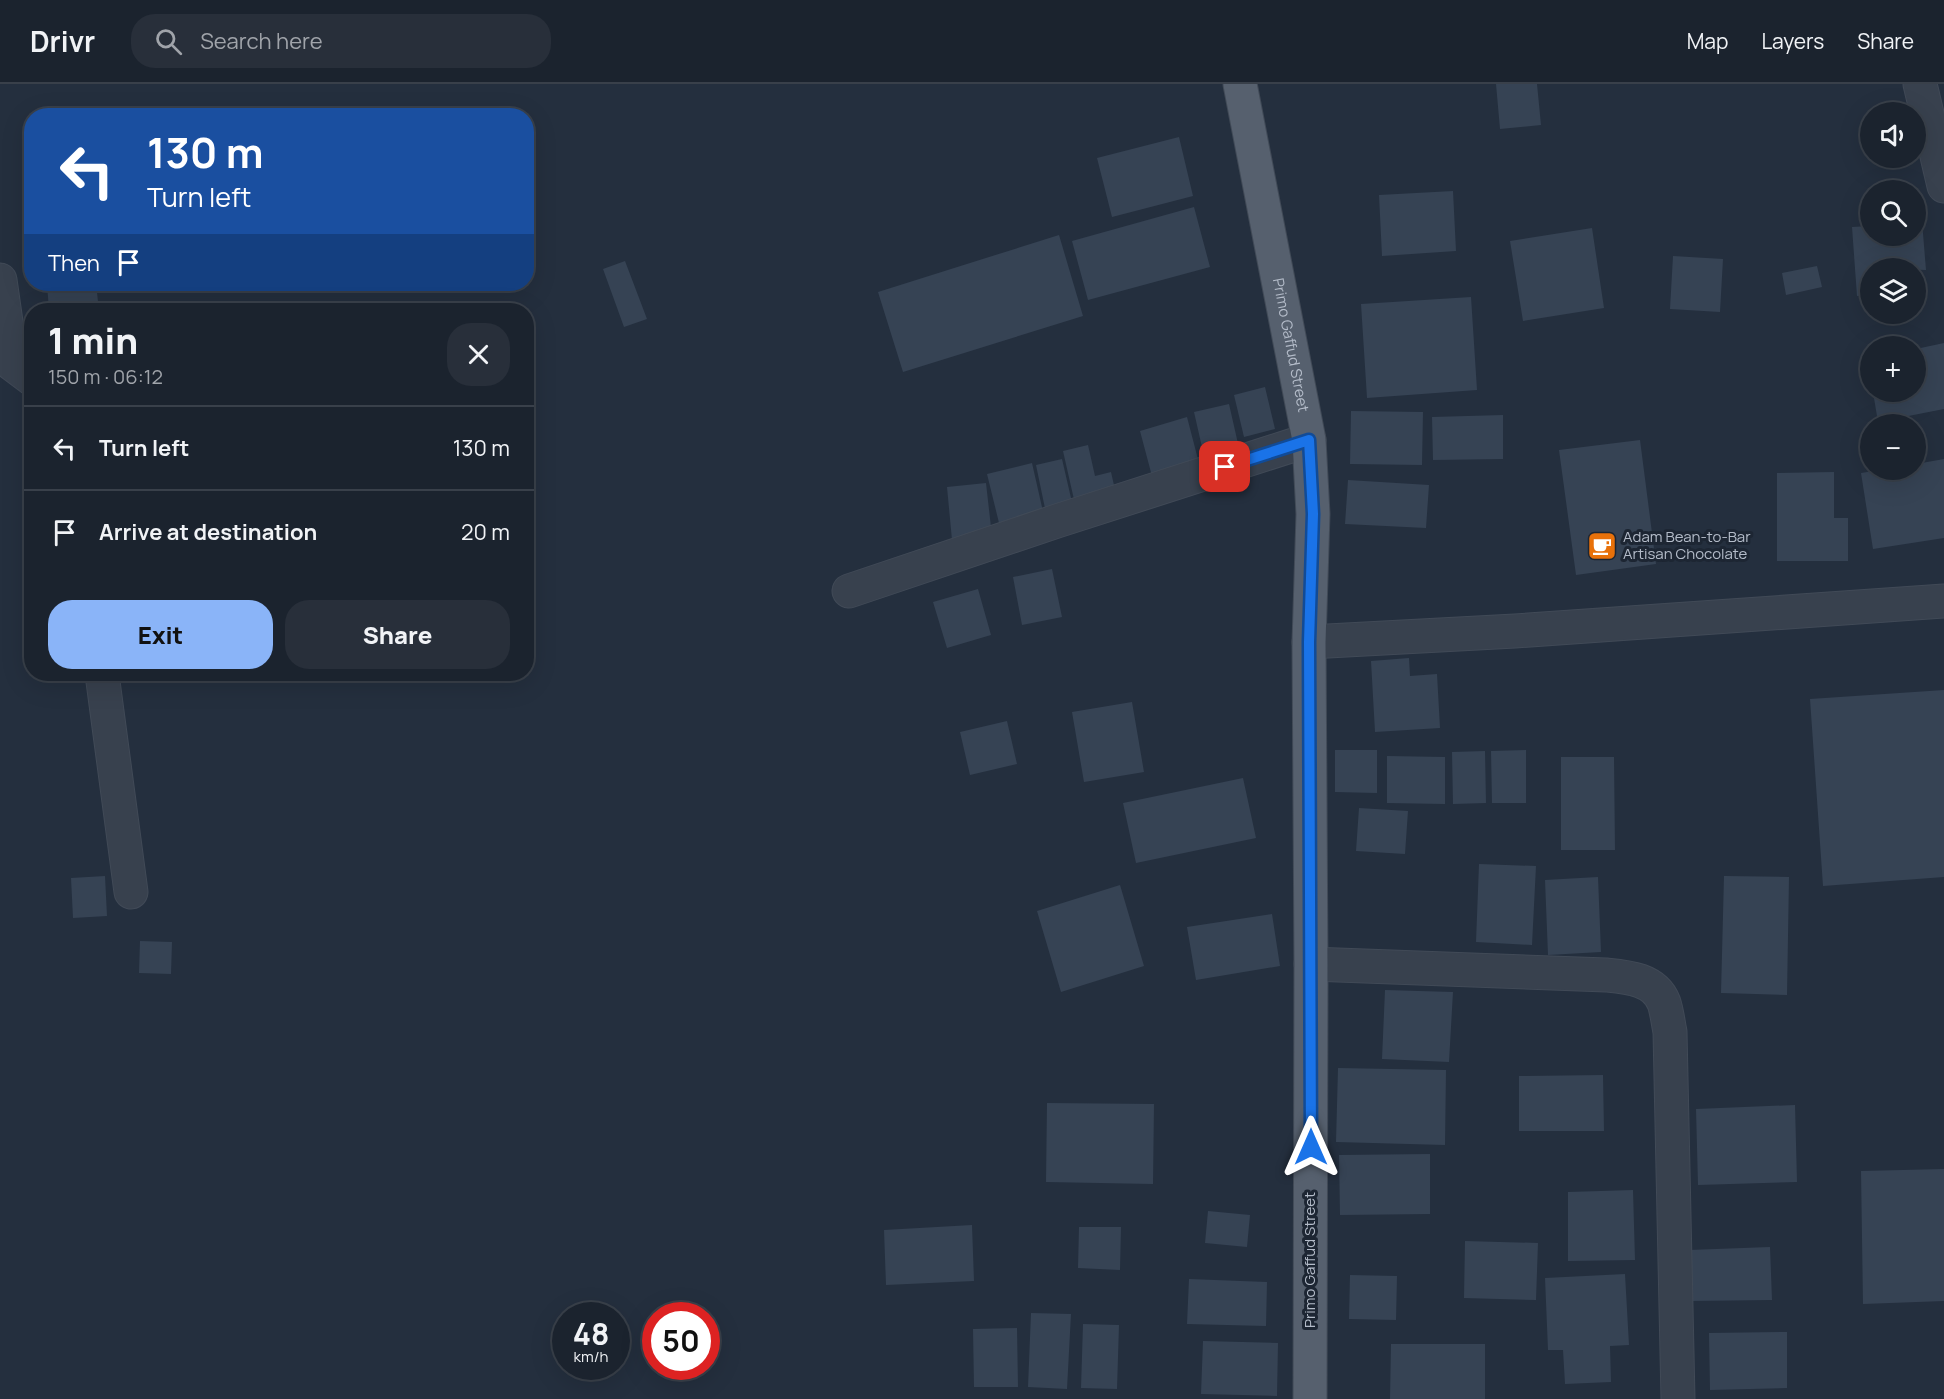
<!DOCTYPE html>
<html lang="en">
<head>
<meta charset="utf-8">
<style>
  :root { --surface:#1b232e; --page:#282f3a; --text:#f1f3f6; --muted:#a0a4aa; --line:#39404a; --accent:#8ab4f8 }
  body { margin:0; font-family:Manrope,sans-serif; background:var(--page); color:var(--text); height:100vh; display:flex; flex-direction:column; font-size:22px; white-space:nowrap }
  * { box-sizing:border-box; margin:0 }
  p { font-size:20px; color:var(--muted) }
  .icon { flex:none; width:33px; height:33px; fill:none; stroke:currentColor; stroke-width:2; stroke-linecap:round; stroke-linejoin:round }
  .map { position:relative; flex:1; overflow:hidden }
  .panel { position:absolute; left:24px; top:219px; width:510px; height:378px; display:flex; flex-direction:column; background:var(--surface); border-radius:24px; box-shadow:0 6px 24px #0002,0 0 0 2px var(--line) }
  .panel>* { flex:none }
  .hud { position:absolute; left:24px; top:24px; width:510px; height:183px; border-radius:24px; box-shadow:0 6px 24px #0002,0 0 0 2px var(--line); background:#1a4fa0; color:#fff; overflow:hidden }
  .fabs { position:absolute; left:1860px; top:18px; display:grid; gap:12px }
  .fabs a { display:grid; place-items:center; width:66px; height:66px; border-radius:50%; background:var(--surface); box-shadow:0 6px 24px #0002,0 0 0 2px var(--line); font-size:30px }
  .speed { position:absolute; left:552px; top:1218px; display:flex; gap:12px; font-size:30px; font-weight:700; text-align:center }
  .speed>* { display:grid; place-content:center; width:78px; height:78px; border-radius:50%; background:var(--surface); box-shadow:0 6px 24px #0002,0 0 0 2px var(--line); line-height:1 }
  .speed small { font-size:15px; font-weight:400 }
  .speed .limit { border:9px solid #d22; background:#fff; color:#111 }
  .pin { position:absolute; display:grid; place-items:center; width:51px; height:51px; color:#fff; margin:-26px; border-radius:12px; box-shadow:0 3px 9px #0006 }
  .me { position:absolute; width:66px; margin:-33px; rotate:0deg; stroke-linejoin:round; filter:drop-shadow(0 0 4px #0008) }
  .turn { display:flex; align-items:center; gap:21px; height:126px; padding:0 24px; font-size:27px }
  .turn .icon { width:78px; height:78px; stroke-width:2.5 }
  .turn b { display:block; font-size:42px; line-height:51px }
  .then { display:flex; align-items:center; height:57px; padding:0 24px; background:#0003; gap:12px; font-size:22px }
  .round { display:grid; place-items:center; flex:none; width:63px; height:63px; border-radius:24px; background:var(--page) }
  .headline { display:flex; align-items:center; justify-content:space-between; height:102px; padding:0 24px }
  h1 { font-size:36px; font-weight:800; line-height:45px }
  .button { display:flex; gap:12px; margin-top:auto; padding:12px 24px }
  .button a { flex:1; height:69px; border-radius:24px; background:var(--accent); color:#111; font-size:24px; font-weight:800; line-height:69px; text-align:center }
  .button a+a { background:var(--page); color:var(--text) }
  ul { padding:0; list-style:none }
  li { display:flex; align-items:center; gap:18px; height:84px; padding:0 24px; border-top:2px solid var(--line) }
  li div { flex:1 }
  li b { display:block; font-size:22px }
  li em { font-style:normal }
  header { display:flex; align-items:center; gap:36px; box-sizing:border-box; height:84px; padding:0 30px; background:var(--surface); border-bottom:2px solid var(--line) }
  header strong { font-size:28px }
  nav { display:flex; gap:33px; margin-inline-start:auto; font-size:21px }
  .search { width:420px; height:54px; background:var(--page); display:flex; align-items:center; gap:15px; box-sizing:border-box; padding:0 21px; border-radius:24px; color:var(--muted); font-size:22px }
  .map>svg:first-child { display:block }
</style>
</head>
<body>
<header>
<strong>Drivr</strong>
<div class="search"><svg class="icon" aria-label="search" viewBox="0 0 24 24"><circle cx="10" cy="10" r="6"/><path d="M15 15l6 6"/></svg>Search here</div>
<nav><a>Map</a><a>Layers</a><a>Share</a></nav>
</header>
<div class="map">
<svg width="1944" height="1315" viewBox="0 0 1944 1315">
  <rect width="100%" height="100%" fill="#242f3e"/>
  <path fill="#364354" d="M1496,0h41l4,41 -41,4z
    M1179,53l14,59 -81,21 -15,-59z
    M1453,107l3,60 -74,5 -3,-61z
    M1194,123l16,60 -122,33 -16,-59z
    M1922,137l4,49 -56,-2v27l-13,1 -5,-69 18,-1v10h46v-14z
    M1592,144l12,80 -81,13 -13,-80z
    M1059,151l24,81 -180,56 -25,-80z
    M1673,172l50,3 -3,53 -50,-3z
    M625,177l22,58 -23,8 -21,-58z
    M1817,182l5,21 -36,8 -4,-22z
    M47,200h49l3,26h-50z
    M1471,213l6,93 -110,8 -6,-94z
    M1944,259v66l-66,13 -5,-30h43v-43z
    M1265,303l10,42 -31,8 -10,-42z
    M1229,320l10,44 -35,8 -10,-44z
    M1351,327l72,1 -1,53 -72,-1z
    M1503,331v44l-70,1 -1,-43z
    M1187,333l13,50 -47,13 -13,-49z
    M1640,356l16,124 -80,11 -17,-125z
    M1088,361l7,31 16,-4 5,22 -41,10 -12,-53z
    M1062,375l12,52 -27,7 -11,-53z
    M1944,375v79l-71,11 -12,-76 19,-3h36v-6z
    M1032,379l12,53 -44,11 -13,-53z
    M1834,388v46h14v43h-71v-88z
    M1348,396l81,5 -3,43 -81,-4z
    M986,399l6,53 -40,4 -5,-53z
    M1052,485l10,48 -40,8 -9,-48z
    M978,505l13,46 -44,13 -14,-46z
    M1409,574l1,18 27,-2 3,54 -65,4 -4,-71z
    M1944,606v187l-121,9 -13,-187z
    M1132,618l12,70 -60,10 -12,-70z
    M1007,637l10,43 -47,11 -10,-43z
    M1335,666h42v43l-42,-1z
    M1526,666v53h-34l-1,-52z
    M1485,667l1,52 -33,1 -1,-52z
    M1387,672l58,1v47l-58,-1z
    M1561,673h53l1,93h-54z
    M1243,694l13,60 -120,25 -13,-60z
    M1359,724l49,3 -3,43 -49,-3z
    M1479,780l57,2 -4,79 -56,-3z
    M105,792l2,40 -34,2 -2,-40z
    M1724,792l65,1 -2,118 -66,-2z
    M1598,793l3,75 -53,3 -3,-75z
    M1120,801l24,81 -83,26 -24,-81z
    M1272,830l8,52 -84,14 -9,-53z
    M140,857l32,1 -1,32 -32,-1z
    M1385,906l68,2 -4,70 -67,-3z
    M1338,984l108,2 -1,75 -109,-3z
    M1603,991l1,56h-85v-55z
    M1047,1019l107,1 -1,80 -107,-2z
    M1795,1021l2,77 -99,3 -2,-76z
    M1430,1070v60l-90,1 -1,-60z
    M1944,1085v132l-81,3 -2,-133z
    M1633,1106l2,70 -67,1v-69z
    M1208,1127l42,4 -3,32 -42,-4z
    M972,1141l2,56 -88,4 -2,-55z
    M1079,1143h42l-1,43 -42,-2z
    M1465,1157l73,2 -2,57 -72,-2z
    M1770,1163l2,53 -83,1v-51z
    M1625,1190l4,71 -19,1 1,36 -46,2 -2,-34h-15l-3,-72z
    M1350,1191l47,1 -1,44 -47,-1z
    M1189,1195l78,3 -1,44 -79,-2z
    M1031,1229l40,1 -4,75 -39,-2z
    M1083,1240l36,1 -2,64 -36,-1z
    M1017,1244l1,59h-44l-1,-58z
    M1787,1248v56l-77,2 -1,-57z
    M1203,1257l75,2 -1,53 -76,-2z
    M1391,1260h94v55h-95z"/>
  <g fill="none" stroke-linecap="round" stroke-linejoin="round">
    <g stroke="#414a57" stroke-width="35">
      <path id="minor" d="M1920,0l24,102
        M0,196l12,84 20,15
        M849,507l208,-70 252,-81
        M1309,558l206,-11 429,-30
        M102,590l29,218
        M1311,880l295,11c21,2 49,4 58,28 3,9 4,19 6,29l8,367"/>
    </g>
    <g stroke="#414a57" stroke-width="35">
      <g id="major">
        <path id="s1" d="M1240,0l69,356 4,74 -4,128 2,322 -1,435"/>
      </g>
    </g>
    <use href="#minor" stroke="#38414e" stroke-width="33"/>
    <use href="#major" stroke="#56606e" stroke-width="33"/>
  </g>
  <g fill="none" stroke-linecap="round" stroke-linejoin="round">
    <g stroke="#114b97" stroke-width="15">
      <path id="route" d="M1225,383l84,-27 4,74 -4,128 2,505"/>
    </g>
    <use href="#route" stroke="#1a73e8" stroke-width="10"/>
  </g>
  <defs>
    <g id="cafe-square" transform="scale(1.5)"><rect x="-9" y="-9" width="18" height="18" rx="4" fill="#e8710a" stroke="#1d2633"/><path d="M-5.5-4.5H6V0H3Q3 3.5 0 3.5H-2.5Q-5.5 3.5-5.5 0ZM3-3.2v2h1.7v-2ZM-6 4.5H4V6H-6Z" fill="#fff"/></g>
  </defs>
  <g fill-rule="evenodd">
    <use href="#cafe-square" x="1602" y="462"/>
  </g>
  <g text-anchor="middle" stroke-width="6" stroke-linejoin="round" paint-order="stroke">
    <g font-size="15" fill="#b4bcc9" stroke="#1d2633">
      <text dy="5" stroke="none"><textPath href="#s1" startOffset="266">Primo Gaffud Street</textPath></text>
      <text transform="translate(1310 1176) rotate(-90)" y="5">Primo Gaffud Street</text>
    </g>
    <g font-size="15" fill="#b4bcc9" stroke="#1d2633" text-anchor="start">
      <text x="1623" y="458">Adam Bean-to-Bar<tspan x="1623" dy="17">Artisan Chocolate</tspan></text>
    </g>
  </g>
</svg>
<div class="fabs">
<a><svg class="icon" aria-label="sound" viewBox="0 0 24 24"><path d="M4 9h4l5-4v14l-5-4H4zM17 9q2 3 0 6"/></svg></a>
<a><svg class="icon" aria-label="search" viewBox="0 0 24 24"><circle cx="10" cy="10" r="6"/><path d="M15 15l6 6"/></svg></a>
<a><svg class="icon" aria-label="layers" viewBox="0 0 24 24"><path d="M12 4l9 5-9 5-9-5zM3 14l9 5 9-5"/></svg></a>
<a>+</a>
<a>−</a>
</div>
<div class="speed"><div>48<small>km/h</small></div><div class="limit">50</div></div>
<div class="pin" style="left:1225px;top:383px;background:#d93025"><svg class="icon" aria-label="arrive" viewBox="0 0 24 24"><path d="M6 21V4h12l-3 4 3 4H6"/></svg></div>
<svg class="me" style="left:1311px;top:1063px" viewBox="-20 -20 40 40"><path d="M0-17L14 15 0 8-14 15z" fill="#1a73e8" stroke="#fff" stroke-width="4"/></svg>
<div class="hud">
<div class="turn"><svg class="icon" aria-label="left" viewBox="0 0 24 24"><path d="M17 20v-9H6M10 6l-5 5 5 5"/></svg><div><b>130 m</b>Turn left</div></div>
<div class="then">Then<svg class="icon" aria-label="arrive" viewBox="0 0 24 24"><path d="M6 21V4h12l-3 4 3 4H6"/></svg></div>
</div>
<section class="panel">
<div class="headline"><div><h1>1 min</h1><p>150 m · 06:12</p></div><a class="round"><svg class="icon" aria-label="close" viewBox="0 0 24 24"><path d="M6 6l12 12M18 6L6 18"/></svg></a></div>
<ul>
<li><svg class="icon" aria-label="left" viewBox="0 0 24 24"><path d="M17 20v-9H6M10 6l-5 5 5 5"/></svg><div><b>Turn left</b></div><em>130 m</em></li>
<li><svg class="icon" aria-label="arrive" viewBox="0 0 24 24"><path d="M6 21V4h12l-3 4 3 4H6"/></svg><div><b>Arrive at destination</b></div><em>20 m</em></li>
</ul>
<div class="button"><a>Exit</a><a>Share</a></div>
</section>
</div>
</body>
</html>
